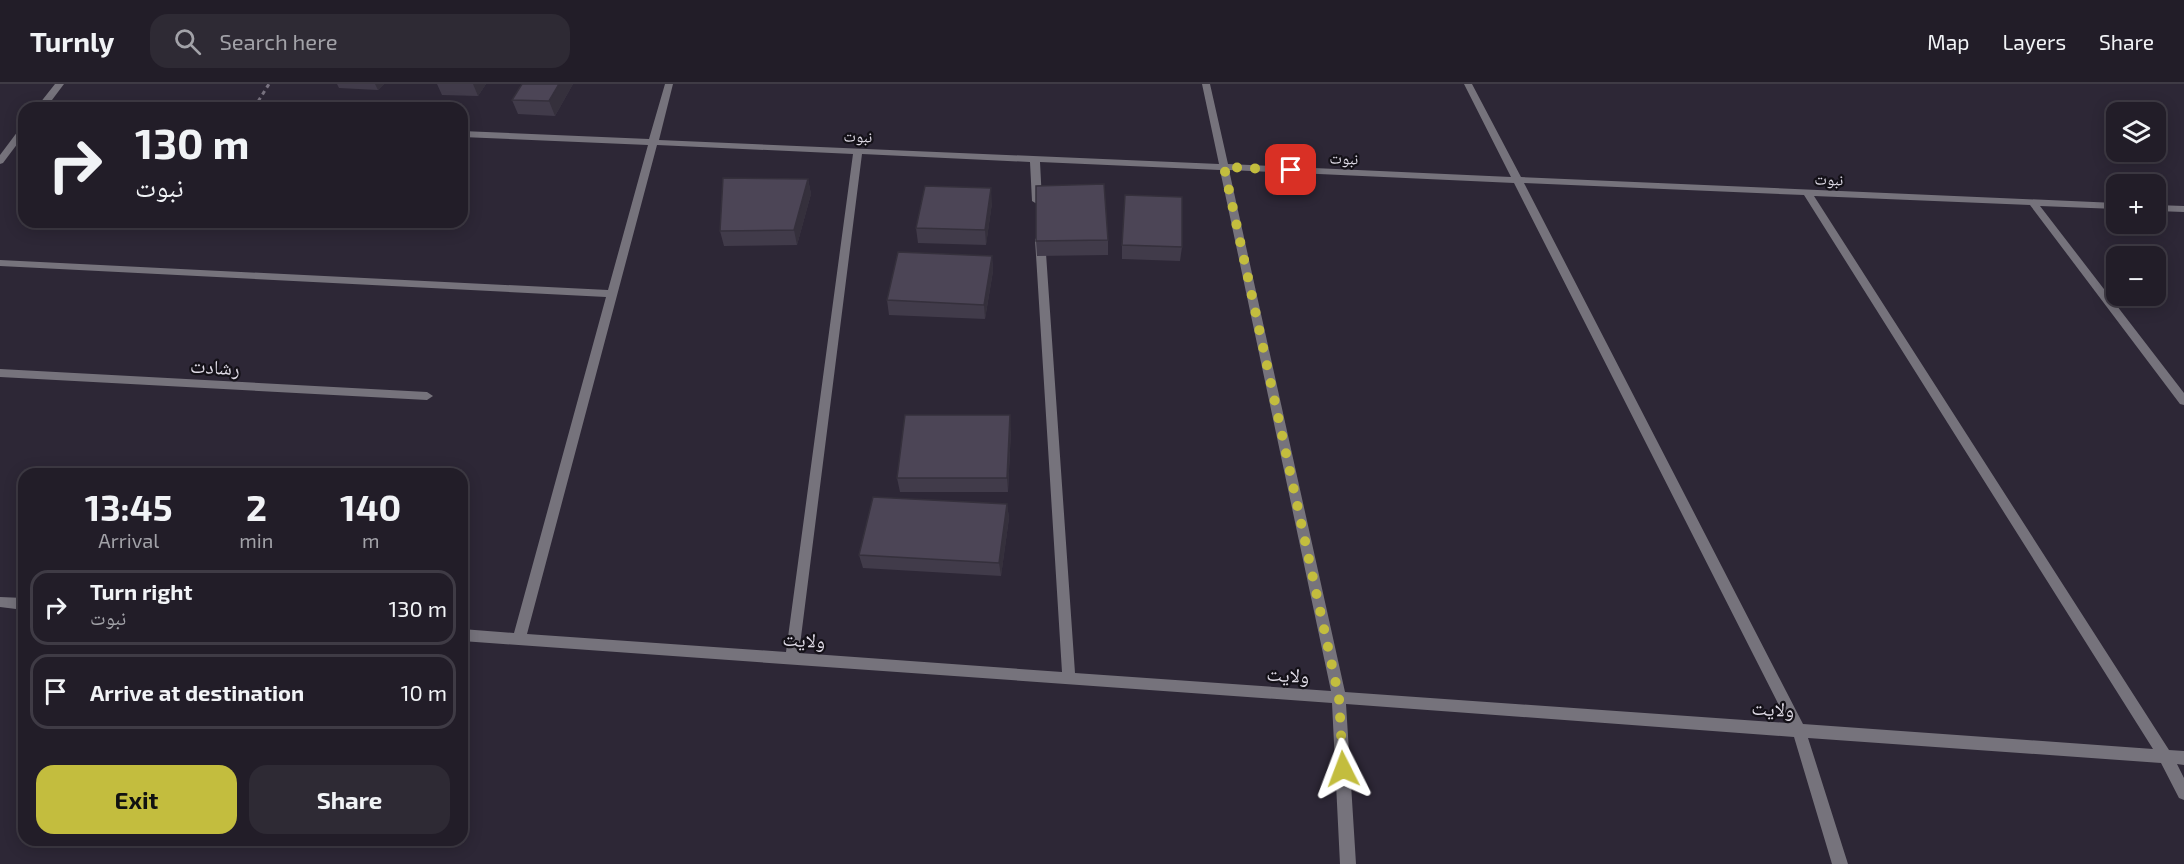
<!DOCTYPE html>
<html lang="en">
<head>
<meta charset="utf-8">
<style>
  :root { --surface:#221d28; --page:#2e2a34; --text:#f1f3f6; --muted:#a2a2a8; --line:#3f3b45; --accent:#c3bd3e }
  body { margin:0; font-family:"Exo 2","Noto Naskh Arabic",sans-serif; background:var(--page); color:var(--text); height:100vh; display:flex; flex-direction:column; font-size:22px; white-space:nowrap }
  * { box-sizing:border-box; margin:0 }
  p { font-size:20px; color:var(--muted) }
  .icon { flex:none; width:33px; height:33px; fill:none; stroke:currentColor; stroke-width:2; stroke-linecap:round; stroke-linejoin:round }
  .map { position:relative; flex:1; overflow:hidden }
  .panel { position:absolute; left:18px; top:384px; width:450px; height:378px; display:flex; flex-direction:column; background:var(--surface); border-radius:18px; box-shadow:0 3px 15px #0003,0 0 0 2px var(--line) }
  .panel>* { flex:none }
  .banner { position:absolute; left:18px; top:18px; width:450px; height:126px; border-radius:18px; box-shadow:0 3px 15px #0003,0 0 0 2px var(--line); background:#221d28; color:var(--text); overflow:hidden }
  .tools { position:absolute; left:2106px; top:18px; display:grid; gap:12px }
  .tools a { display:grid; place-items:center; width:60px; height:60px; border-radius:12px; background:var(--surface); box-shadow:0 3px 15px #0003,0 0 0 2px var(--line); font-size:30px }
  .pin { position:absolute; display:grid; place-items:center; width:51px; height:51px; color:#fff; margin:-26px; border-radius:12px; box-shadow:0 3px 9px #0006 }
  .me { position:absolute; width:66px; margin:-33px; rotate:357deg; stroke-linejoin:round; filter:drop-shadow(0 0 4px #0008) }
  .turn { display:flex; align-items:center; gap:21px; height:126px; padding:0 18px; font-size:27px }
  .turn .icon { width:78px; height:78px; stroke-width:2.5 }
  .turn b { display:block; font-size:42px; line-height:51px }
  .eta { display:flex; justify-content:space-evenly; align-items:center; height:102px; text-align:center }
  .eta b { font-size:36px; font-weight:700; line-height:42px }
  .action { display:flex; gap:12px; margin-top:auto; padding:12px 18px }
  .action a { flex:1; height:69px; border-radius:18px; background:var(--accent); color:#111; font-size:24px; font-weight:700; line-height:69px; text-align:center }
  .action a+a { background:var(--page); color:var(--text) }
  ul { padding:0; list-style:none }
  li { display:flex; align-items:center; gap:18px; height:75px; margin:0 12px 9px; padding:0 6px; border:3px solid var(--line); border-radius:18px }
  li div { flex:1 }
  li b { display:block; font-size:22px }
  li em { font-style:normal }
  header { display:flex; align-items:center; gap:36px; box-sizing:border-box; height:84px; padding:0 30px; background:var(--surface); border-bottom:2px solid var(--line) }
  header strong { font-size:28px }
  nav { display:flex; gap:33px; margin-inline-start:auto; font-size:21px }
  .search { width:420px; height:54px; background:var(--page); display:flex; align-items:center; gap:15px; box-sizing:border-box; padding:0 21px; border-radius:18px; color:var(--muted); font-size:22px }
  .map>svg:first-child { display:block }
</style>
</head>
<body>
<header>
<strong>Turnly</strong>
<div class="search"><svg class="icon" aria-label="search" viewBox="0 0 24 24"><circle cx="10" cy="10" r="6"/><path d="M15 15l6 6"/></svg>Search here</div>
<nav><a>Map</a><a>Layers</a><a>Share</a></nav>
</header>
<div class="map">
<svg width="2184" height="780" viewBox="0 0 2184 780">
  <rect width="100%" height="100%" fill="#2d2736"/>
  <g fill="none" stroke-linecap="round" stroke-linejoin="round">
    <path stroke="#797381" stroke-width="3" stroke-dasharray="4 4" stroke-linecap="butt" d="M254,24l15,-24"/>
    <path fill="#76737c" fill-rule="evenodd" d="M55,0h9l-18,24h-10z
      M665,0h8l-14,56 560,24 -17,-80h8l18,80 283,13 -47,-93h8l49,93 595,26v6l-76,-3 144,187v12l-4,-1 -150,-199 -216,-9 355,554 15,1v14l-7,-1 7,14v22l-5,-2 -18,-35 -353,-25 40,126h-16l-38,-127 -448,-33 10,160h-16l-8,-161 -870,-62v-12l52,4 92,-336 -606,-31v-6l608,30 40,-145 -186,-8v-6l187,8zM657,61l196,9 -67,498 -259,-18zM862,70l168,8 2,39 5,3 5,-3 -2,-39 180,8 111,521 -256,-18 -30,-434 -5,-3 -5,3 27,433 -263,-19zM1229,86l285,13 274,540 -443,-31zM1524,99l280,12 349,554 -350,-25z
      M24,42v9l-21,28 -3,1v-9l21,-28z
      M2156,121l28,1v6l-28,-1z
      M0,285l427,23 6,4 -6,4 -427,-23z
      M0,513l24,1v12l-24,-3z"/>
  </g>
  <path fill="#413b4a" d="M337,0h47l-6,6 -39,-2z
    M437,0h49l-8,12 -36,-1z
    M522,0h51l-18,32 -37,-2 -6,-14z
    M808,95l3,15 -14,51 -73,1 -4,-15z
    M992,119l-6,42 -68,-2 -2,-15z
    M1108,156v15l-71,1 -1,-15z
    M1122,161l60,2 -2,14 -58,-2z
    M992,172l1,15 -8,48 -96,-4 -2,-15z
    M1011,345l-3,63h-108l-3,-14z
    M1007,420l2,14 -8,58 -138,-8 -4,-13z"/>
  <path fill="#35303c" d="M375,0h9l-6,6z
    M473,0h13l-8,12z
    M559,0h14l-18,32 -6,-15z
    M808,95l3,15 -14,51 -3,-15z
    M991,104l1,15 -6,42 -1,-15z
    M992,172l1,15 -8,48 -1,-14z
    M1010,331l1,14 -3,63 -1,-14z
    M1007,420l2,14 -8,58 -2,-13z"/>
  <path fill="#4c4556" stroke="#35303c" stroke-width="1.5" d="M522,0h37l-10,17 -37,-1z
    M723,94l85,1 -14,51 -74,1z
    M1104,100l4,56 -72,1v-55z
    M925,102l66,2 -6,42 -69,-2z
    M1125,111l57,2v50l-60,-2z
    M898,168l94,4 -8,49 -97,-5z
    M905,331h105l-3,63h-110z
    M873,413l134,7 -8,59 -140,-8z"/>
  <g fill="none" stroke-linecap="round" stroke-linejoin="round">
    <path stroke="#c3bd3e" stroke-width="10" stroke-dasharray="0 18" d="M1291,86l-67,-3 115,531 4,71"/>
  </g>
  <g text-anchor="middle" stroke-width="4.5" stroke-linejoin="round" paint-order="stroke">
    <g font-size="16" fill="#dedae5" stroke="#141118">
      <text transform="translate(858 52) rotate(2)" y="6">نبوت</text>
      <text transform="translate(1344 74) rotate(2)" y="6">نبوت</text>
      <text transform="translate(1829 95) rotate(2)" y="6">نبوت</text>
    </g>
    <g font-size="20" fill="#dedae5" stroke="#141118">
      <text transform="translate(215 283) rotate(3)" y="7">رشادت</text>
      <text transform="translate(804 556) rotate(4)" y="7">ولایت</text>
      <text transform="translate(1288 591) rotate(4)" y="7">ولایت</text>
      <text transform="translate(1773 625) rotate(4)" y="7">ولایت</text>
    </g>
  </g>
</svg>
<div class="tools">
<a><svg class="icon" aria-label="layers" viewBox="0 0 24 24"><path d="M12 4l9 5-9 5-9-5zM3 14l9 5 9-5"/></svg></a>
<a>+</a>
<a>−</a>
</div>
<div class="pin" style="left:1291px;top:86px;background:#d93025"><svg class="icon" aria-label="arrive" viewBox="0 0 24 24"><path d="M6 21V4h12l-3 4 3 4H6"/></svg></div>
<svg class="me" style="left:1343px;top:685px" viewBox="-20 -20 40 40"><path d="M0-17L14 15 0 8-14 15z" fill="#c3bd3e" stroke="#fff" stroke-width="4"/></svg>
<div class="banner">
<div class="turn"><svg class="icon" aria-label="right" viewBox="0 0 24 24"><path d="M7 20v-9h11M14 6l5 5-5 5"/></svg><div><b>130 m</b>نبوت</div></div>
</div>
<section class="panel">
<div class="eta">
<div><b>13:45</b><p>Arrival</p></div>
<div><b>2</b><p>min</p></div>
<div><b>140</b><p>m</p></div>
</div>
<ul>
<li><svg class="icon" aria-label="right" viewBox="0 0 24 24"><path d="M7 20v-9h11M14 6l5 5-5 5"/></svg><div><b>Turn right</b><p>نبوت</p></div><em>130 m</em></li>
<li><svg class="icon" aria-label="arrive" viewBox="0 0 24 24"><path d="M6 21V4h12l-3 4 3 4H6"/></svg><div><b>Arrive at destination</b></div><em>10 m</em></li>
</ul>
<div class="action"><a>Exit</a><a>Share</a></div>
</section>
</div>
</body>
</html>
